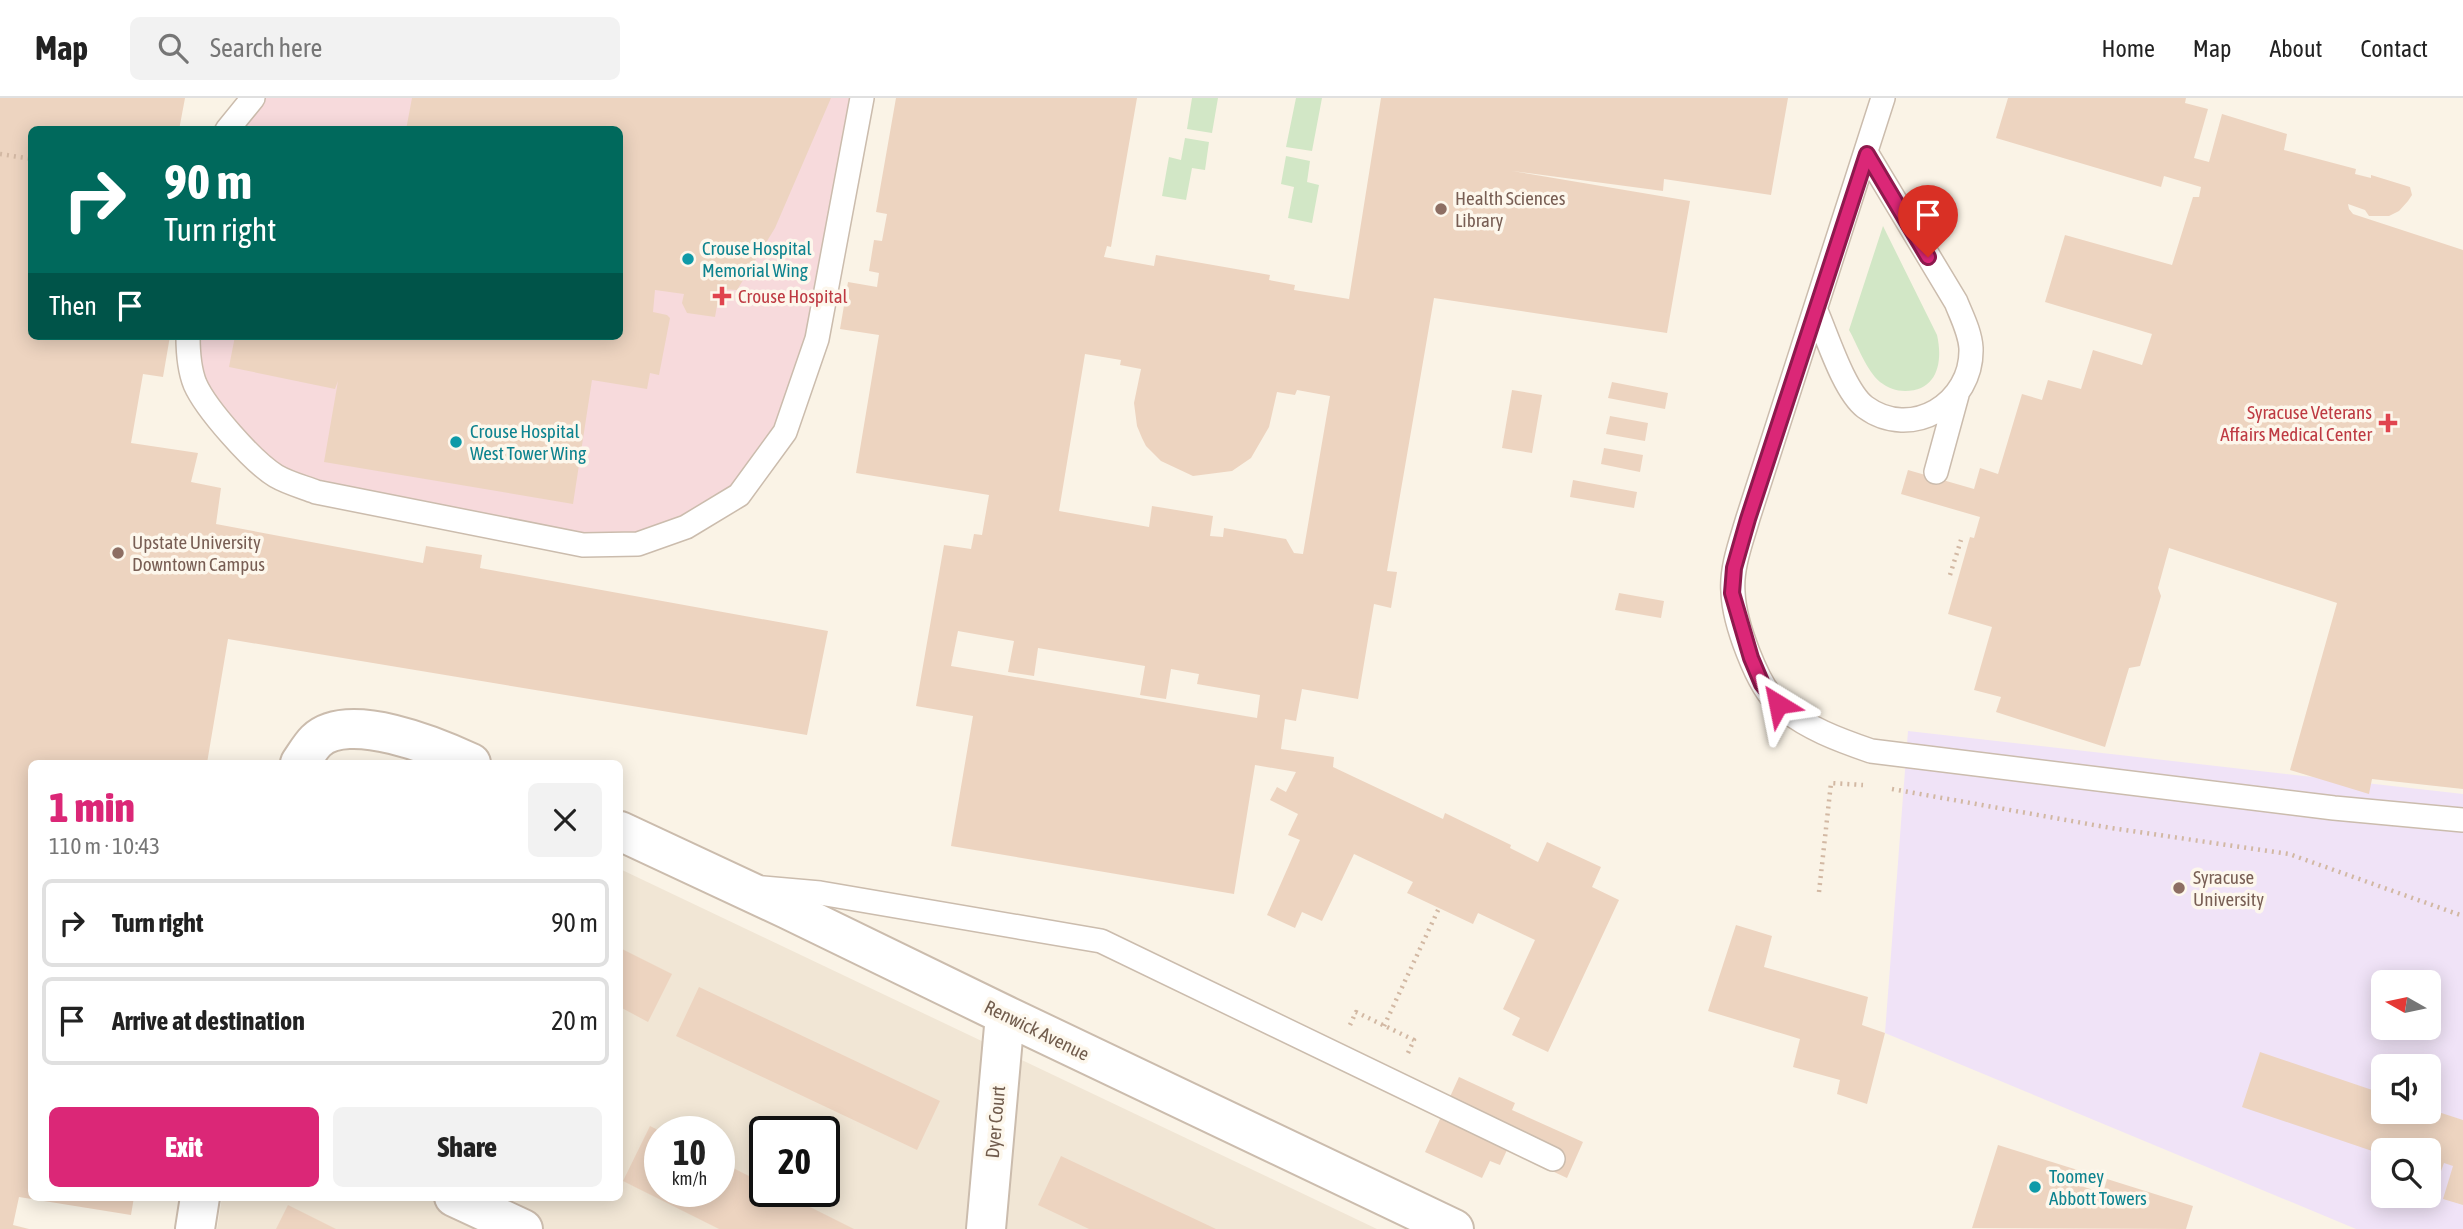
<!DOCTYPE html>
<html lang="en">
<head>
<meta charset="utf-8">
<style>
  :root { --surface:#fff; --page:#f2f2f2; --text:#222; --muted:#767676; --line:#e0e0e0; --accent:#db2777 }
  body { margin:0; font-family:"Asap Condensed",sans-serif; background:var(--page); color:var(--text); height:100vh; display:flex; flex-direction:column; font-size:26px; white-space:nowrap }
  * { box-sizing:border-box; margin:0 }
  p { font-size:23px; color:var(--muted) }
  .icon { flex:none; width:38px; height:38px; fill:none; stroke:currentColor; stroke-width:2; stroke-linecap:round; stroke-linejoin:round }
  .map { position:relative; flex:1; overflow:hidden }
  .sheet { position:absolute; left:28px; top:662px; width:595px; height:441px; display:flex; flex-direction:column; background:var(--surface); border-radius:10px; box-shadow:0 4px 18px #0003 }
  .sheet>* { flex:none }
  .banner { position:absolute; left:28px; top:28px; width:595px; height:214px; border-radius:10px; box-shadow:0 4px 18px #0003; background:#00695c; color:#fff; overflow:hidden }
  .needle { width:46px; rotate:279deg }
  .controls { position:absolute; left:2371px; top:872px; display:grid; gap:14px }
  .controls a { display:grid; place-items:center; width:70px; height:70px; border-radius:10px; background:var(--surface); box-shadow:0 4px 18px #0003; font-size:35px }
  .speed { position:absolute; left:644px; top:1018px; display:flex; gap:14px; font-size:35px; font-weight:700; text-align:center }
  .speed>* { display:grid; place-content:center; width:91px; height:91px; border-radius:50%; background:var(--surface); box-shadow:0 4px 18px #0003; line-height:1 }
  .speed small { font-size:18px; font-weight:400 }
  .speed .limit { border:4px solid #111; border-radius:10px; background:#fff; color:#111 }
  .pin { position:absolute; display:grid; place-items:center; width:60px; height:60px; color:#fff; margin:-72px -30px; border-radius:50% 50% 50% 0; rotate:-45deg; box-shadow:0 0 7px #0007 }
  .pin .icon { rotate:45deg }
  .me { position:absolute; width:77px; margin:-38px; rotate:325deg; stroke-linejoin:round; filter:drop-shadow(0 0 5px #0008) }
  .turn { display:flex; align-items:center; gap:24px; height:147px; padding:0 21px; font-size:32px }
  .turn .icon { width:91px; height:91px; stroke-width:2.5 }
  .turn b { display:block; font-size:49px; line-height:60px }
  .then { display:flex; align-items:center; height:66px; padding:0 21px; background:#0003; gap:14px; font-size:26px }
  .round { display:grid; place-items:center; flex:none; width:74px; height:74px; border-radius:10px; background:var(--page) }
  .summary { display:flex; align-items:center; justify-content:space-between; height:119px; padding:0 21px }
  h1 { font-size:42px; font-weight:800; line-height:52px; color:var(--accent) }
  .button { display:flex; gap:14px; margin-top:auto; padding:14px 21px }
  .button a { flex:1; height:80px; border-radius:10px; background:var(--accent); color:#fff; font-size:28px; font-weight:800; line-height:80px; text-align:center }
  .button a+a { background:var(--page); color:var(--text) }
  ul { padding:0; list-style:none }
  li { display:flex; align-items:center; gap:21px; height:88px; margin:0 14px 10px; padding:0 7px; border:4px solid var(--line); border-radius:10px }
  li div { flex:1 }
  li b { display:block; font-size:26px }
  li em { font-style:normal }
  header { display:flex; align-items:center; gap:42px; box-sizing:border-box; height:98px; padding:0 35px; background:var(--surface); border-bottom:2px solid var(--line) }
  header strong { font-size:33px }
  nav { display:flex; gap:38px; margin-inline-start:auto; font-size:24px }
  .search { width:490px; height:63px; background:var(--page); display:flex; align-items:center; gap:18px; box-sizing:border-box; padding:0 24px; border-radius:10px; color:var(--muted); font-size:26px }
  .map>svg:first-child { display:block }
</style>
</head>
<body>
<header>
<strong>Map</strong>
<div class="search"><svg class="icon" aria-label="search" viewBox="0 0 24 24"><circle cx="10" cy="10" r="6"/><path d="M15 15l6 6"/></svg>Search here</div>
<nav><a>Home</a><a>Map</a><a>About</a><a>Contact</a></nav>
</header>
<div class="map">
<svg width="2463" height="1131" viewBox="0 0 2463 1131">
  <rect width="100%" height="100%" fill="#faf3e6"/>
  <path fill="#f1e6d5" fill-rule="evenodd" d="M620,771l757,360h-1160l5,-32h398zM660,1034h59v60h-59zM765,1034h59v60h-59z"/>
  <path fill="#f0e3f7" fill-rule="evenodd" d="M1908,633l555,63v435h-107l-471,-196zM2384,884h45v45h-45zM2384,968h45v45h-45zM2384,1052h45v45h-45z"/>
  <path fill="#f7dadc" d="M253,0h609l-77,334 -46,63 -101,49 -363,-69 -66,-67 -21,-72h432v-206l-393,-1z"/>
  <path fill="#d2e7c6" d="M1192,0h26l-6,35 -25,-4z
    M1296,0h26l-10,53 -26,-4z
    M1185,40l24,4 -4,28 -13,-2 -6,32 -24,-4 7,-39 12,3z
    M1286,58l24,5 -3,21 12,3 -7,38 -24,-5 6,-31 -13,-3z
    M1883,128l54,109c6,26 1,56 -32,56 -9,0 -17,-3 -25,-9 -14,-12 -22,-36 -31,-52z"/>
  <path fill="#edd4c0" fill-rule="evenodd" d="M0,0h185l-6,32h-147v206h138l-7,41 -20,-3 -12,69 67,10 -7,29 30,6 -5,36 207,39 3,-17 56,9 -2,13 348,63 -21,104 -579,-96 -21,124h-175v434h102l-3,18 -112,-18 -6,28 16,4h-29z
    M412,0h419l-56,130 -38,62 -17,-1 -5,28 -28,-4 -5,-10 2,-9 -29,-4 -2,22 14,3 3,3 -11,57 -9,-2 -3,16 -55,-9 -19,124 -249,-42 14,-81 -3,8 -106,-22 6,-31h385v-206h-214z
    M896,0h241l-26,149 -4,-1 -3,11 50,9 2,-11 114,20 -1,5 26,5 -1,5 55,9 32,-201h407l-17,97 -107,-16 -1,12 -151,-20 178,30 -23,132 -233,-35 -47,273 10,1 -6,36 -17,-4 -16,95 -56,-10 -6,32 -11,-2 -4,30 53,8 -1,10 110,52 2,-6 66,32 -1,3 28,14 9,-20 54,25 -9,20 27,13 -71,152 -36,-17 8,-17 -17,-9 32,-69 -57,-27 -5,11 -66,-31 6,-11 -59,-28 -32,67 -20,-9 -7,16 -28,-13 33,-75 -12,-5 10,-21 -28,-14 7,-13 9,5 10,-20 -41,-7 -21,129 -283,-48 22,-130 -57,-10 28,-161 27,4 3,-15 8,1 7,-40 -133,-22 23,-138 -39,-6 8,-47 29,5 2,-14 -10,-2 5,-31 8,1 5,-27 -11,-2zM1085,256l36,6 -1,5 21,4 -7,34 3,23 5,12 4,8 15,15 32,15 39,-5 19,-13 18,-31 8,-35 18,3 2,-5 33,6 -27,158 -9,-1 -8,-14 -62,-11 -1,9 -13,-1 3,-20 -61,-10 -3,21 -90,-16zM958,533l56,10 -6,31 26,4 4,-28 107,18 -5,29 26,4 5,-30 28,5 -2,10 63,11 -3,23 -306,-52z
    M2008,0h178l-1,5 23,6 -14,49 15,4 13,-48 65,20 -3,16 72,19 -1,5 16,4v-3l39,12 2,8 -4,6 -9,10 -10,5h-20l-4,-6 -17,-6 1,5 4,5 110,36v539l-91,-10 -3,15 -79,-24 47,-167 -168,-55 -11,40 3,8 -21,70 -11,2 -24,79 -109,-35 5,-15 -27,-7 18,-63 -44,-13 22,-77 4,1 6,-21 -79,-23 7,-24 66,19 6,-21 18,6 24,-80 20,6 6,-20 33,9 12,-39 49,15 10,-31 -107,-32 20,-67 107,30 21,-68h6l2,-10 -37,-11 -3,11 -165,-49z
    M1612,284l56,11 -3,16 -57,-11z
    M1512,292l30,5 -10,58 -30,-5z
    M1610,318l38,7 -3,18 -39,-7z
    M1604,350l39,7 -3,17 -39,-8z
    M1573,382l64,12 -3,16 -64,-11z
    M1619,495l45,8 -3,17 -46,-8z
    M1736,827l36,11 -8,31 104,30 -6,28 23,8 -18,71 -30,-10 3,-14 -47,-13 7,-28 -92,-28z
    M620,850l52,26 -24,48 -28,-15z
    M699,889l241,114 -23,49 -241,-114z
    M2260,954l124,42v17h45v-2l34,11v85l-20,-6 10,-33 -9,-3 -4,11 -11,-4v-20h-45v5l-142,-48z
    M1459,979l56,26 -3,7 71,32 -16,36 -60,-28 -7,15 -10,-4 -8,17 -57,-26z
    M650,1028l10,5v61h59v-31l46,23v8h15l74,37h-135l-96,-48z
    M1998,1047l86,27 -3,14 22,7 4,-14 86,27 -7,23 -214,-1z
    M1061,1058l155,73h-127l-51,-24z
    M288,1107l48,24h-60z"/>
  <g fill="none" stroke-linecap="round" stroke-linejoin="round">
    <g stroke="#cbbcad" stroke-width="26">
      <path id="service" d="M1883,0l-135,420c-7,24 -17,50 -15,74 1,30 24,94 46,113 27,23 60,35 92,46l463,57 129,12
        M227,32l26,-32
        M1816,213c11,25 28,80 49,96 46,34 108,-3 106,-59 -1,-16 -9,-31 -15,-46l-89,-148
        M188,238c0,16 1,33 7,48 11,25 58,78 81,92 12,7 27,11 40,16l267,53 55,-1 48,-17 53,-32 46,-63 32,-93 45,-241
        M1936,374l21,-77
        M763,790l57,5 281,48 452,218"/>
    </g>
    <g stroke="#cbbcad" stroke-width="42">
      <path id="minor" d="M300,665c5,-7 10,-16 16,-22 32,-31 121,6 155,22
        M620,733l167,78 218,106 449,214
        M454,1099l69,32
        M195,1131l5,-32
        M986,1131l19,-214"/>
    </g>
    <path stroke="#d2b8a3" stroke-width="4.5" stroke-dasharray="2 5" stroke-linecap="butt" d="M0,56l32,5
      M1950,477l11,-35
      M1892,691l219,39 178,26 174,62
      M1819,794l12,-109 32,2
      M1350,927l6,-13 58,28 -6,13
      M1384,928l55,-118"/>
    <use href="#service" stroke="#fff" stroke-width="23"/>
    <use href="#minor" stroke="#fff" stroke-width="38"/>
  </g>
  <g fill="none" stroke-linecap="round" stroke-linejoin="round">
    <g stroke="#8e194d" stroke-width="18">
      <path id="route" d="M1778,606l-16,-20 -11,-26 -19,-65 2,-25 14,-49 119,-365 61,103"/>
    </g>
    <use href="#route" stroke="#db2777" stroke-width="12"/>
  </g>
  <g fill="#8d6e63" stroke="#fdf7ec" stroke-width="2.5">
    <circle cx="1441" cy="111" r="7"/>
    <circle cx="118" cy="455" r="7"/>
    <circle cx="2179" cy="790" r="7"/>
  </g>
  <g fill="#0f9aa8" stroke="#fdf7ec" stroke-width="2.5">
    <circle cx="688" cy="161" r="7"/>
    <circle cx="456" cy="344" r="7"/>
    <circle cx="2035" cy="1089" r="7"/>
  </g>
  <g fill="#e0444e" stroke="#fdf7ec" stroke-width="2.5">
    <path d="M718.5 187.5h7v7h7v7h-7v7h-7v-7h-7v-7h7z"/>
    <path d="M2384.5 314.5h7v7h7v7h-7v7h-7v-7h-7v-7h7z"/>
  </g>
  <g text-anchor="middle" stroke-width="7" stroke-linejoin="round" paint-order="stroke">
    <g font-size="19" fill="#785e54" stroke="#fdf7ec" text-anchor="start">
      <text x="1455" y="107">Health Sciences<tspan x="1455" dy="22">Library</tspan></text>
      <text x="132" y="451">Upstate University<tspan x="132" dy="22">Downtown Campus</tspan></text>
      <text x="2193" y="786">Syracuse<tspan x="2193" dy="22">University</tspan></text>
    </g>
    <g font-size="19" fill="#0d838f" stroke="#fdf7ec" text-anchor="start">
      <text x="702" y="157">Crouse Hospital<tspan x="702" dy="22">Memorial Wing</tspan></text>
      <text x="470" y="340">Crouse Hospital<tspan x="470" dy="22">West Tower Wing</tspan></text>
      <text x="2049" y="1085">Toomey<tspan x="2049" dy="22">Abbott Towers</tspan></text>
    </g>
    <g font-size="19" fill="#be3a42" stroke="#fdf7ec" text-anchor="start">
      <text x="738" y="205">Crouse Hospital</text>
      <text x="2372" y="321" text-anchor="end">Syracuse Veterans<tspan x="2372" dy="22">Affairs Medical Center</tspan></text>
    </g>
    <g font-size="19" fill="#715c4d" stroke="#fdf7ec">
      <text transform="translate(1037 932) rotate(26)" y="7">Renwick Avenue</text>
      <text transform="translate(995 1024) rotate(-85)" y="7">Dyer Court</text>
    </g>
  </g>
</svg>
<div class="controls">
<a><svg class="needle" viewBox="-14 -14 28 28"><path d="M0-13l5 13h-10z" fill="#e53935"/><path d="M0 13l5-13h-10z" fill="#767676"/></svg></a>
<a><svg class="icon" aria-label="sound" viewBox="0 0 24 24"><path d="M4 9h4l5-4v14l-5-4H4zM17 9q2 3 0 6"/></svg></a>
<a><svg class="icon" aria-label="search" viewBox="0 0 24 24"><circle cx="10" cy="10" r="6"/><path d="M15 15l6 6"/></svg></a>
</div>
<div class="speed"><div>10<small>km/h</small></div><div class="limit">20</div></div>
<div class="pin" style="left:1928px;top:159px;background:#d93025"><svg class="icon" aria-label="arrive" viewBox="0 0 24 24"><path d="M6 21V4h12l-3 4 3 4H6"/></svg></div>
<svg class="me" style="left:1778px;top:606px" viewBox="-20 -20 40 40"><path d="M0-17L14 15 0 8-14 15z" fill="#db2777" stroke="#fff" stroke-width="4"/></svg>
<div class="banner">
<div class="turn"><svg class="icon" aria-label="right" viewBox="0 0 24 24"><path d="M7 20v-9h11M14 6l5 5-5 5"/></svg><div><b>90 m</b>Turn right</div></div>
<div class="then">Then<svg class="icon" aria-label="arrive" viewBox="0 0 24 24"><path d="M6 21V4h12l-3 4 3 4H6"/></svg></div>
</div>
<section class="sheet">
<div class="summary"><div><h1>1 min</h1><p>110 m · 10:43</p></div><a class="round"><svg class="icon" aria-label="close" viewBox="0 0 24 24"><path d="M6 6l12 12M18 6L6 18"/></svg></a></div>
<ul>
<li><svg class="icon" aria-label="right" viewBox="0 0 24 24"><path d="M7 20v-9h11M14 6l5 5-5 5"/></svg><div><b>Turn right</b></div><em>90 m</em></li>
<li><svg class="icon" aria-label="arrive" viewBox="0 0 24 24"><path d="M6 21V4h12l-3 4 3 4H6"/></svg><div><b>Arrive at destination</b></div><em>20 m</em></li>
</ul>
<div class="button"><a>Exit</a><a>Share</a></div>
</section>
</div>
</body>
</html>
